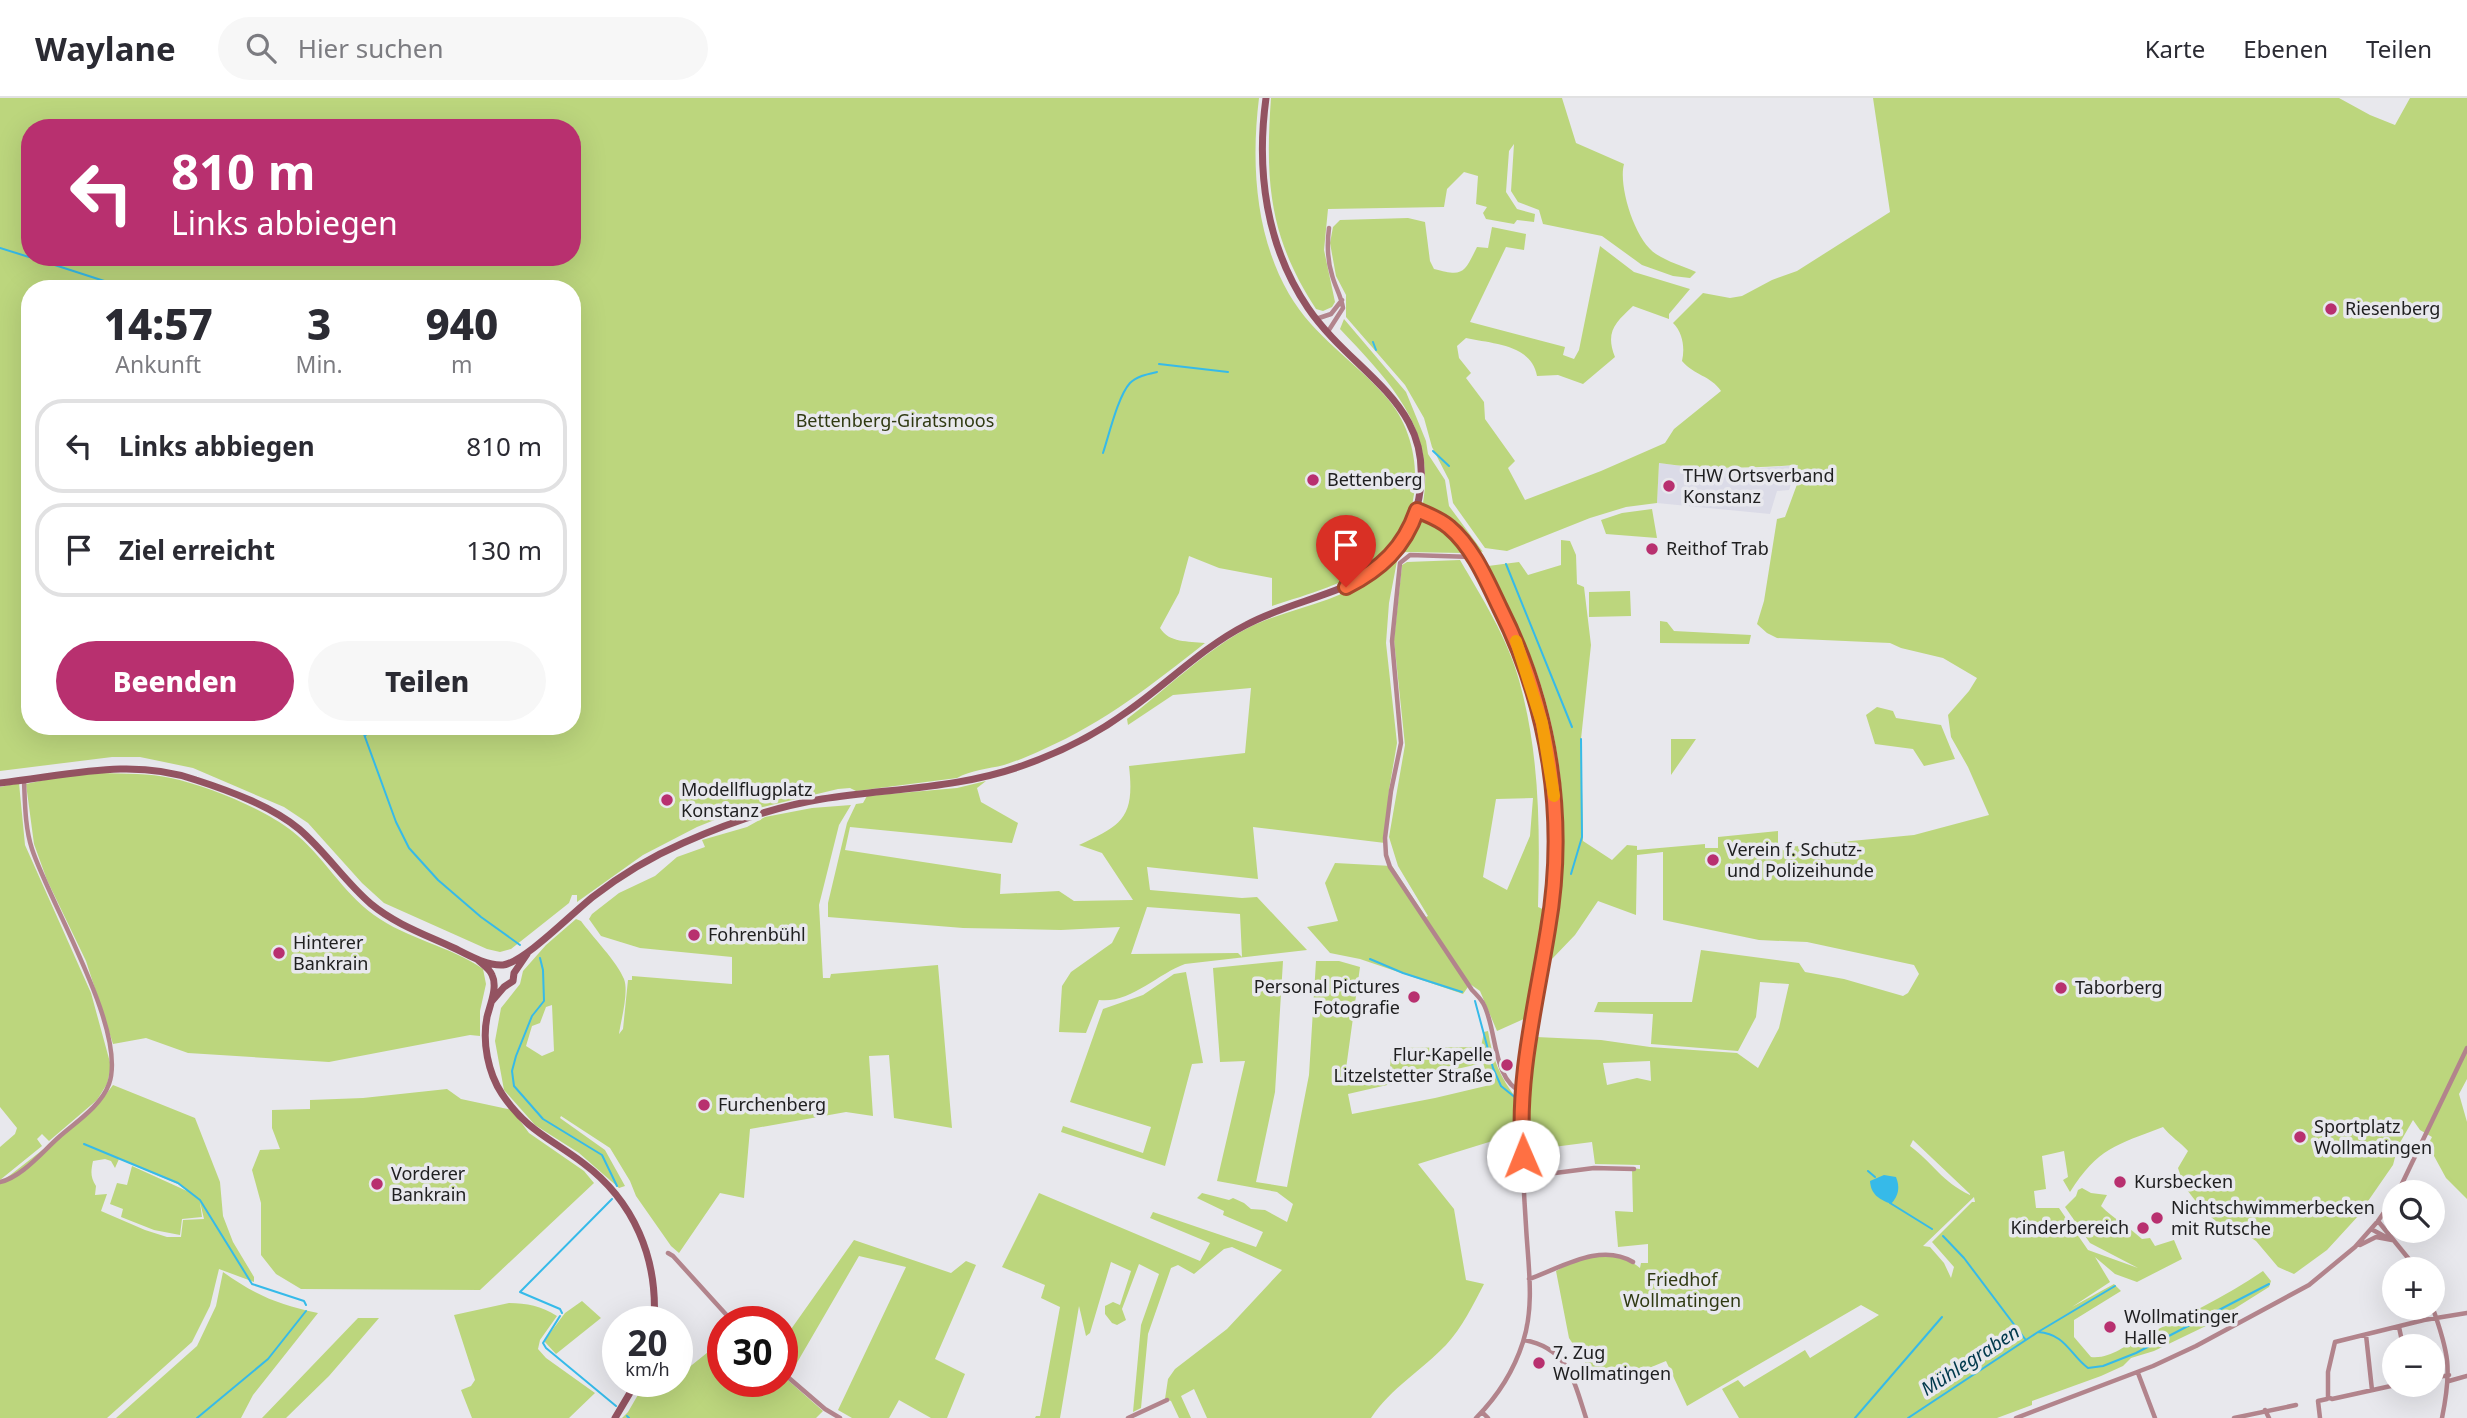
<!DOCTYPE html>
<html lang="de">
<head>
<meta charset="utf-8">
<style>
  :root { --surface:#fff; --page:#f7f7f7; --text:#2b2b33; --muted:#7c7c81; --line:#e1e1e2; --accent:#b8306f }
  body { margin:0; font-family:"Noto Sans",sans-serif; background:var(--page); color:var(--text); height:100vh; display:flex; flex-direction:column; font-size:26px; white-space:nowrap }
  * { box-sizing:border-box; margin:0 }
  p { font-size:23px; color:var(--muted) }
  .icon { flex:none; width:38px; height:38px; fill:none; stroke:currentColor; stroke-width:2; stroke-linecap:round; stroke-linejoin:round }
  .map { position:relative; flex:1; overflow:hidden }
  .details { position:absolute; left:21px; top:182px; width:560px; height:455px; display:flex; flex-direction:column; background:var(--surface); border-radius:28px; box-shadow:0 7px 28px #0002 }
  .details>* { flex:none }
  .guide { position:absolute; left:21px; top:21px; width:560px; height:147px; border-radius:28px; box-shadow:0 7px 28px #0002; background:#b8306f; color:#fff; overflow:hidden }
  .tools { position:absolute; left:2382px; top:1082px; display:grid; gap:14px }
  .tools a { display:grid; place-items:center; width:63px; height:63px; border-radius:50%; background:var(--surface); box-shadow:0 7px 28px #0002; font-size:35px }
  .speed { position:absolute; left:602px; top:1208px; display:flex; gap:14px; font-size:35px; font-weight:700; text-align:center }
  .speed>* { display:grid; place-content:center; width:91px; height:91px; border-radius:50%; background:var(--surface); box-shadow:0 7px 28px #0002; line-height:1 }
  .speed small { font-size:18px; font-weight:400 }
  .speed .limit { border:10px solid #d22; background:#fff; color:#111 }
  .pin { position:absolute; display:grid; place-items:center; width:60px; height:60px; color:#fff; margin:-72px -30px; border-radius:50% 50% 50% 0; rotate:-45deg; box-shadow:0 0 7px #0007 }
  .pin .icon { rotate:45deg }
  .me { position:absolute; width:77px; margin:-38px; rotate:359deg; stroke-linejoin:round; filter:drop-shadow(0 0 5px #0008) }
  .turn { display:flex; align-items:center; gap:24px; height:147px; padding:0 35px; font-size:32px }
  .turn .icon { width:91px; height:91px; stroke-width:2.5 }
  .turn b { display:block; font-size:49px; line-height:60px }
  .eta { display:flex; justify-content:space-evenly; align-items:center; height:119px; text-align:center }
  .eta b { font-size:42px; font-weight:800; line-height:49px }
  .primary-button { display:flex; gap:14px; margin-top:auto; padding:14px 35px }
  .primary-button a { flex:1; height:80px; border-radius:42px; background:var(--accent); color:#fff; font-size:28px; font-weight:800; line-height:80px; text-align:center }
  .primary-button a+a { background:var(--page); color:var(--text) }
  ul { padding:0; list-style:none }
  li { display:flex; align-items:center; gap:21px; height:94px; margin:0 14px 10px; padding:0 21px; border:4px solid var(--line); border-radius:28px }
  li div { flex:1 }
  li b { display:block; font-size:26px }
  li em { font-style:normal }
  header { display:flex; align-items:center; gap:42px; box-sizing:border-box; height:98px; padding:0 35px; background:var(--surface); border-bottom:2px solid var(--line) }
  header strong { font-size:33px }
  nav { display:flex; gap:38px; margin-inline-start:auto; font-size:24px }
  .search { width:490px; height:63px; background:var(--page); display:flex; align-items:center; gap:18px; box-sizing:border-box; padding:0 24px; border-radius:38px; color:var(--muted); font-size:26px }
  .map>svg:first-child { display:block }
</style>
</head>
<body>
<header>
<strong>Waylane</strong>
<div class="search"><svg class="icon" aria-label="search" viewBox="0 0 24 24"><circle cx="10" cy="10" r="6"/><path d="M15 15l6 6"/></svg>Hier suchen</div>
<nav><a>Karte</a><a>Ebenen</a><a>Teilen</a></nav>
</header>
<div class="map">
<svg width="2467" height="1320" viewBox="0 0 2467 1320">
  <rect width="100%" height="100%" fill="#e8e8ed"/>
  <path fill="#dbdbe7" d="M1659,365l22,3 68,3 49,-4 -9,25 -12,1 -7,23 -113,-11z"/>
  <path fill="#bcd67d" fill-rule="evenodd" d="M0,0h1259c-8,65 -4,137 30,196 25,43 66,67 98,104 38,43 40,124 -9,162 -30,24 -70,34 -106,46v-28l-53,-10 -30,-12 -10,37 -19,35c9,15 28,13 45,15 -52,41 -100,79 -161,106 -13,6 -27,12 -40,16 -16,4 -33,5 -47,13l-101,13 -6,-3 -12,1 -116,28 -25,10 -54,28 -66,47v-7h-5l-3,8 -5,4 -53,42 -11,3 -13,-3 -103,-46 -22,-20 -54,-60 -24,-16 -91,-39 -53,-11h-28l-112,14zM30,30h542v129h-542zM30,191h542v437h-542z
    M1271,0h291l14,45 48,21c-6,22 11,77 32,90 12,8 27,12 40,18l-6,6 -17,-2 -31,-11 -40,-29 -59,-12 -4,-14 -21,-8 -7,-11 3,-47 -5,7 -3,41 11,17 18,5 -1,8 -17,-2 -3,4 -28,-5 -3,-6 4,-6 -11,-3 2,-28 -14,-4 -17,17 -3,18 -116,2 -4,41 11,52 -3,5 -9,4 -7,-2c-47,-72 -51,-127 -45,-211z
    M1873,0h466l31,17 25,10 15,-27h57v981l-8,15 8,28v77l-21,-21 -18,-33 4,-8 -12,-7 -7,-10 -15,26 -5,19 -27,39 -5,2 -1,8 -33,36 -33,24 -16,-7 -22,-26 -20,-13 -16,-3 -19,-17 -17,-22 -6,-18 10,-17c-8,-9 -17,-14 -25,-24 -47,18 -65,21 -93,65l-7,-12 5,-3 -4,-26 -22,5 4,33 -12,2 2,17h23l29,42 50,18 -48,-25 -25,-36 11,-11 2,-6 4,-2 9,5 16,2 -6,11c13,13 28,21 41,33l8,-1 5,8 19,-6 8,19 -45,23 -22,-8 -20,-17 15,25 -38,25 42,-23 7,7 -47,29v17l17,20c20,2 34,-12 51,-20 41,-20 83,-40 121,-66l8,10 -2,6 -59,37 -56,27 -23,7 -8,8 -22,10 -69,25v4l-35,13h-258l-17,-29 16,-9 6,7 61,-37 5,8 69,-43 -18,-10 -174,101 -21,-45 -46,19 -2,-3 -15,6 -6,-9h-4l-24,-36 -13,-67c25,-15 60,-24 84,-3l1,-5h7v-19l-30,3 -3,-36 18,1 -1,-44 8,1v-4l-45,-1 -3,-22 -62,8v-44l6,-69 65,3 49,7 87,6 21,15 21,-40 10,-44 -29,-2 -4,35 -18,34 -87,-7 2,-30 -59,-2 4,-10h94l9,-52 98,13 6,9 39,7 59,17 5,-3 11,-19 -5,-9 -107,-23 -48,-2 -96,-20v-68l-26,3 -1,60 -38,-14 -23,34 -24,25c3,-30 9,-61 11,-91 5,-55 -2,-117 -17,-170 -13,-47 -36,-90 -57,-133l31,-4 9,13 33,-10v-25l9,1 6,14 1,29 7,3 7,58 -10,94 2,102 29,19 15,-15 10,1v4l68,-6v4h13v-11l60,-6v17l136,-13 75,-20 -21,-48 -17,-30 -3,-22 21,-24 8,-13 -34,-20 -42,-10 -11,-5 -113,-5 -10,-5 -10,-9 7,-23 13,-82 8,-2 14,-38 -5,-2 4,-12c-47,3 -93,5 -139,-2l-2,40 -31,4 -36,11 -83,33 -22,-3 -32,-45 -4,-23 -17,-33 -8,-29 -19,-33 -59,-68v-22l-10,-19 -6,-33 3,-16 7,-7 68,-2 17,4 5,39 4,8c30,8 30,4 43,-22l11,1 4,-21 34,7 -2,16 -18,-3 -36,75 95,25 -2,8 11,4 5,-9 21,-104 34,26 56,17 -21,25v5l-36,-13c-18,17 -28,26 -18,51l-32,27 -25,-9 -21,1c-6,-32 -44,-32 -71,-38l-9,8 2,12 12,15 -5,5 18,24 1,17 30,42 -7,7 17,32 76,-29 64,-28 9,-14 47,-38c-10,-15 -27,-16 -39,-30 3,-13 1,-28 -9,-38l30,-30 27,5 12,-2 30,-16 25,-9 93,-59zM1650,963l1,20 -14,-3 -30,7 -4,-22zM1913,1042l57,54v1c-28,-13 -37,-32 -60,-49zM1974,1099l1,5h-3l-40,40 22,25 -3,11 -7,-15 -14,-16 -7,-1z
    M1344,221l62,73 20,49 2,13 17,26 4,26 34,46 -6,-2 -26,-29 -28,-18c13,-76 -35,-123 -83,-174z
    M1652,411l5,29 -51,-4 -5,-14 21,-7z
    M1421,419c22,2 33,17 43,36l-63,-1z
    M1398,458l-9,47 -3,40 11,100 -8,47 -4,53 -132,-16 5,52 -111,-12 3,23 92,8 15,-1 50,53 -122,14c-28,10 -55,40 -86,36l-13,33 -27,-1 3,-46 9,-14 41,-29 8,-16 -59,3 -98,-2 -135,-11v-14l19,-80 9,-19 7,-1 4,-7 90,-8 29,-7 -9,7 4,14 37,21 -6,20 -162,-16 -5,23 156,24 -1,20 59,-3 15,10 59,-1 -31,-47 -23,-8c43,-20 56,-27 50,-79l116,-13 6,-65 -78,7 -45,30 -1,-6c38,-29 79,-69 121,-91 26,-13 54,-19 81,-29 27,-10 48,-25 69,-43zM1147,809l93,7 2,43 -4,-4 -107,1z
    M1460,462c22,38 47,77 59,120 21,75 21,150 19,227l9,4 -1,13 -20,94 -29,13 -17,-40 -10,-7 -7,10 -103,-35 -30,-6 -23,-26 31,-6 -13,-38 10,-20 57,3 34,51 2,-1 -30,-50 -9,-29 16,-92 -11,-105 8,-75 5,-3zM1533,700l-3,38 -23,54 -24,-13 13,-78z
    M1630,493l1,25 -42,1v-25z
    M1660,523l7,1 7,9 77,4 -2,9 -89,-1z
    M1877,609l16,4 3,7 45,7 14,34 -31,7 -11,-17 -38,-5 -9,-29z
    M1671,641h25l-25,36z
    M102,675c23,1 47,0 69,5 37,8 91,30 121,53 31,24 50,61 82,84 33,24 76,31 109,54l3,15 -6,27v25l-10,-1 -141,27 -141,-9 -42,-15 -33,6 -27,-83 -39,-81 -13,-36 -8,-60 37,-8z
    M19,685l6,62 66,148 20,73 -4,18 -10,16 -48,41 -7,-7 -5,5 5,7 -42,34v-33l15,-13 2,-6 -17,-21v-320z
    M851,707l-12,20 -20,80 4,73h7l1,-4 107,-9 14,163 -58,-10 -5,-63 -20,1 4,60 -27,-4 -96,17 -6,69 -24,-5 -41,60 -8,-7 -35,-50 -6,-15 -20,-33 -49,-32 -1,2 45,32 20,36 -6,2 -40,-35 -44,-28 -31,-35 -9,-49 6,-33 19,-24 3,-13 23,-26 30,-26 5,2c11,15 37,42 43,58 5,13 -3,41 -5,55l4,-5 5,-49h4v-4l100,8v-27l-92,-9 -39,-12 -12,-17 3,-5 27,-21 36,-17 22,-19 28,-10 -3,-7 45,-13 18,-10 47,-9zM552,907l2,46 -12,5 -16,-10 6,-20 8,-3 6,-16z
    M1283,863l-8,131 -19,90 31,5 22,-112 7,-114h23l21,6 -15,109h44l3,-28 89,-1 3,-15 4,-1c4,26 12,47 29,68l-2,35 -97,30 36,45 12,71 18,4c-11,21 -22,44 -38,61 -24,25 -55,43 -75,73h-164l-13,-29 -13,7 10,22h-12l-8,-17 -6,-2 3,-20 7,-10 52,-40 55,-59 -50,-23 -8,2 -30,25 -16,-9 -7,3 -23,66 -7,74 -8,4 8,-87 18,-51 -20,-10 -17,45 4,11 -9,5 -5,-2 -7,-9v-8l8,-4 7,3 11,-34 -20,-9 -21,71 -4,3 -7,-30 -19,112h-25l1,-2h4l20,-109 -19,-9 4,-13 -43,-18 37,-74 161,68 10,-18 -60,-25 3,-6 103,35 7,-15 -40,-17 1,-4 -27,-13 5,-5 27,7 4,-2 11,5 7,6 14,1 22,12 6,-18 -16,-12 -60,-11 28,-120 -25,1 -7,-94zM1483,965l7,22 -55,13 -83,16 -4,-20z
    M1186,874l17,91 -11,1 -27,102 -104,-34 2,-6 80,27 8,-26 -81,-25 33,-93 40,-14 31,-21z
    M113,987l82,33 25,64 3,34 10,26 21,35v5l-35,-13 -9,37 -18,36 -85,76h-107v-235l77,-60 23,-21zM105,1061l6,2 4,7 4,-9 59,25 9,7 -55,-25 -5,19 -10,-2 -7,21 13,5 -2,8 33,13 26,5 2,-16 20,-2 -2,-15 4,17 -21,1 -2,17h-14l-22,-7 -44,-19 6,-17 -12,1 1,-9c-6,-9 -5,-15 -3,-25z
    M447,991l14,10 51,11 17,23 55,38 10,12 -114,107 -179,-1 -25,-15 -15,-19v-52l-9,-33 8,-20 20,-1 -8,-21v-18l38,-1v-9l53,-2z
    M854,1142l97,33 15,-12 10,4 -41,94 30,15 -18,44h-16l-32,-18 -10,18h-37l-14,-8 68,-143 -47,-11 -68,117 -9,-7v-24z
    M223,1174c32,23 56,33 95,41l-65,82 -12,23h-125l81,-72 19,-40z
    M582,1203l19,17 -45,36 -12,-13 21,-28z
    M509,1205c18,0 32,3 48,13l-17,24 -2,9 8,9 49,35 -26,25h-97l-11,-28 10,-4 4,-6 -21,-65z
    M358,1220h21l-50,58 -43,42h-24z
    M723,1242v41h59v-6l41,36 -7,7h-194l6,-6 18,-31h22l1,2 8,-2v-4z"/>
  <path fill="#36bae9" d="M1884,1077l12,2c4,10 3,18 -5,27 -12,-5 -20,-9 -21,-23z"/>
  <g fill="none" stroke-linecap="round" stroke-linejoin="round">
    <path stroke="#36bae9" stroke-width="2" d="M0,150l29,9
      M30,159l99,32
      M1373,244l3,8
      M1159,266l69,8
      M1433,353l16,15
      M1103,355c6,-18 15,-57 27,-70 7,-7 18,-9 27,-11
      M1506,466l66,163
      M361,628l35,96 13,26 29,32 43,37 39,28
      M365,638l8,-10
      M1571,776l11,-37 -1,-98
      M540,860l3,12 1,31 -12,15 -16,40 -4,15 2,15 29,33 59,36 15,31
      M1370,861l33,14 59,19
      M1475,903l18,67 8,18 16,13
      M84,1046l94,39 22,17 52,84 52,17 2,4
      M1868,1073l7,6
      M1890,1105l42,26
      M1943,1138l21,22 61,81
      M562,1215l-2,-4 -40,-17 92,-93
      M560,1218l-17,27 3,5 70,58
      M2038,1234l77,-46
      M627,1318l2,2
      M197,1320l71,-59 38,-48
      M1855,1320l87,-101
      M1908,1320l130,-86c28,2 32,23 50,36l15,-2 33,-13 133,-69"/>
    <path stroke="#b2848c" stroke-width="4.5" d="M1316,221l15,-5 11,-14
      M1327,235l16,-25c-2,-13 -8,-21 -11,-33 -5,-16 -5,-31 -3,-47
      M1417,412c11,5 23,9 32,17 24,20 38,53 51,80 45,90 64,193 53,293 -8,65 -27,129 -30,194 -2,44 0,88 3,132 2,38 9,79 -3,116 -9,28 -26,55 -47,76
      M1472,459l-62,-2 -10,8 -8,78 9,102 -10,48 -6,47 1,17 4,12 82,123c4,4 8,8 11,13 15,27 8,76 40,90
      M1524,1079l70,-9 40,1
      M0,1084c22,-5 42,-30 59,-45 17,-15 42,-31 50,-53 19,-53 -59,-180 -77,-235 -7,-21 -7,-46 -8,-68
      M2398,1094l69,-144
      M2378,1123l39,48
      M2371,1131l15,8
      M2360,1147l16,-8 16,3
      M668,1155l5,3 59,65
      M1529,1181c32,-11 71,-37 104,-17
      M2432,1208c17,47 20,63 10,112
      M2399,1229l4,19
      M2366,1237l6,55
      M1524,1242c44,8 50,41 62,78
      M782,1274l43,37 15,9
      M2138,1275l17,45
      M2432,1280l17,-3
      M2449,1283l18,-5
      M2400,1286l-68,15 -4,-2v-25l7,-30 89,-22 43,-7
      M2265,1312l4,8
      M1482,1314l6,6
      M1128,1320l39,-18
      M2016,1320l137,-52 43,-20 113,-61 46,-38 23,-26 16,-23
      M2234,1320l62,-13
      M2320,1320l-2,-17 9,-2"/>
    <path stroke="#935361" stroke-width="7" d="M0,685c66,-7 131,-26 196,-3 34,11 75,26 103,49 27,23 46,53 72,75 24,20 55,31 83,44 14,7 33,18 49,17 22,-3 70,-53 91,-69 27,-21 57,-39 89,-53 45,-20 91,-36 139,-44 69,-11 138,-10 205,-35 36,-13 71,-31 101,-53 40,-28 75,-64 118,-86 64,-35 151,-32 171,-118 25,-102 -62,-130 -109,-199 -42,-62 -52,-137 -42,-210
      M478,862c4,4 12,9 14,15 6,12 -2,30 -5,42 -5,25 1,56 15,77 25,37 48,44 81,69 51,38 75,95 71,158
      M492,903l12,-14 9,-6 1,-8 13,-19
      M615,1320l22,-37"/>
  </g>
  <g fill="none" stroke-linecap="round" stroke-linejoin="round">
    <g stroke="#a6492c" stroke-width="18">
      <path id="route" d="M1346,489c35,-18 58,-39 71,-77 11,5 23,9 32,17 24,20 38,54 51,81 50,99 67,212 48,321 -12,75 -32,152 -25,227"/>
    </g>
    <use href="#route" stroke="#ff7043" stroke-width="12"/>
    <path stroke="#f59e0b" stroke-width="12" d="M1516,543l26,82 12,73"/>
  </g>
  <g fill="#b8306f" stroke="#e8e8ed" stroke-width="2.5">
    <circle cx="2331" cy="211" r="7"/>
    <circle cx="1313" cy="382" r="7"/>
    <circle cx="1669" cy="388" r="7"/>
    <circle cx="1652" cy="451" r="7"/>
    <circle cx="667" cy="702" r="7"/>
    <circle cx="1713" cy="762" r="7"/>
    <circle cx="694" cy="837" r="7"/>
    <circle cx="279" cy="855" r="7"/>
    <circle cx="2061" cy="890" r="7"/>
    <circle cx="1414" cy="899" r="7"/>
    <circle cx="1507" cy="967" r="7"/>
    <circle cx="704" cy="1007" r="7"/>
    <circle cx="2300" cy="1039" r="7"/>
    <circle cx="2120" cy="1084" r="7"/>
    <circle cx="377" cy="1086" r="7"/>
    <circle cx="2157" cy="1120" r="7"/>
    <circle cx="2143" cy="1130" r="7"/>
    <circle cx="2110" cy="1229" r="7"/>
    <circle cx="1539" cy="1265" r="7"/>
  </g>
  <g text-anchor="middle" stroke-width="7" stroke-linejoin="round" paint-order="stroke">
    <g font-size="18" fill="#202021" stroke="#e8e8ed" text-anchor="start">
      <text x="2345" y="217">Riesenberg</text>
      <text x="1683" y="384">THW Ortsverband<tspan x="1683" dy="21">Konstanz</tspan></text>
      <text x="1327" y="388">Bettenberg</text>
      <text x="1666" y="457">Reithof Trab</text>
      <text x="681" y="698">Modellflugplatz<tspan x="681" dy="21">Konstanz</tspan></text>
      <text x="1727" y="758">Verein f. Schutz-<tspan x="1727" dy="21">und Polizeihunde</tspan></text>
      <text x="708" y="843">Fohrenbühl</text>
      <text x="293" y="851">Hinterer<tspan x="293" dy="21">Bankrain</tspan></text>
      <text x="1400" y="895" text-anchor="end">Personal Pictures<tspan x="1400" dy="21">Fotografie</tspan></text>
      <text x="2075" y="896">Taborberg</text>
      <text x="1493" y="963" text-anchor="end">Flur-Kapelle<tspan x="1493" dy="21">Litzelstetter Straße</tspan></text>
      <text x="718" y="1013">Furchenberg</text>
      <text x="2314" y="1035">Sportplatz<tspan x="2314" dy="21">Wollmatingen</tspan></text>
      <text x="391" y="1082">Vorderer<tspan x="391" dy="21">Bankrain</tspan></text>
      <text x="2134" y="1090">Kursbecken</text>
      <text x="2171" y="1116">Nichtschwimmerbecken<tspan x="2171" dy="21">mit Rutsche</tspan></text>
      <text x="2129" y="1136" text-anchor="end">Kinderbereich</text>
      <text x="2124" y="1225">Wollmatinger<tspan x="2124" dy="21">Halle</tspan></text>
      <text x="1553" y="1261">7. Zug<tspan x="1553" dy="21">Wollmatingen</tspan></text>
    </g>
    <g font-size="18" fill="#303a12" stroke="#e8e8ed">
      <text x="895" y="329">Bettenberg-Giratsmoos</text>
      <text x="1682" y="1188">Friedhof<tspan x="1682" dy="21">Wollmatingen</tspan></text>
    </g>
    <g font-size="19" font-style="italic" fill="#00394c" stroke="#e8e8ed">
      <text transform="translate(1970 1262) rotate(-33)" y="7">Mühlegraben</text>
    </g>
  </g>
</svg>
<div class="tools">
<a><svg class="icon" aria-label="search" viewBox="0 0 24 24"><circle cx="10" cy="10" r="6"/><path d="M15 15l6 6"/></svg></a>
<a>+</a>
<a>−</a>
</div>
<div class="speed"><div>20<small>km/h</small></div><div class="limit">30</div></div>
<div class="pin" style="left:1346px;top:489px;background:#d93025"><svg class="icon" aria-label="arrive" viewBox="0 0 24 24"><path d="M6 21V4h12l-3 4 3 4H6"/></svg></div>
<svg class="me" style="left:1523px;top:1058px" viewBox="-20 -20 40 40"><circle r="19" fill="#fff"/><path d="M0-13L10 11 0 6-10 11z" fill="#ff7043"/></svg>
<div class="guide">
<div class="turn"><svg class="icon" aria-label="left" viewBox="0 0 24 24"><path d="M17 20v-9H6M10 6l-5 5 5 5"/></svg><div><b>810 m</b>Links abbiegen</div></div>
</div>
<section class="details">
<div class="eta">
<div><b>14:57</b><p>Ankunft</p></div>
<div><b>3</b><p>Min.</p></div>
<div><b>940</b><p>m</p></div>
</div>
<ul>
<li><svg class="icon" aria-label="left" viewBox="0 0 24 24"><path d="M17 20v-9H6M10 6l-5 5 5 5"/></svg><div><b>Links abbiegen</b></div><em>810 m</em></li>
<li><svg class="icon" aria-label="arrive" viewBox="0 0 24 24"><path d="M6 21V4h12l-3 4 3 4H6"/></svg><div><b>Ziel erreicht</b></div><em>130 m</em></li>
</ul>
<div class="primary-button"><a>Beenden</a><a>Teilen</a></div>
</section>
</div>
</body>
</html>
